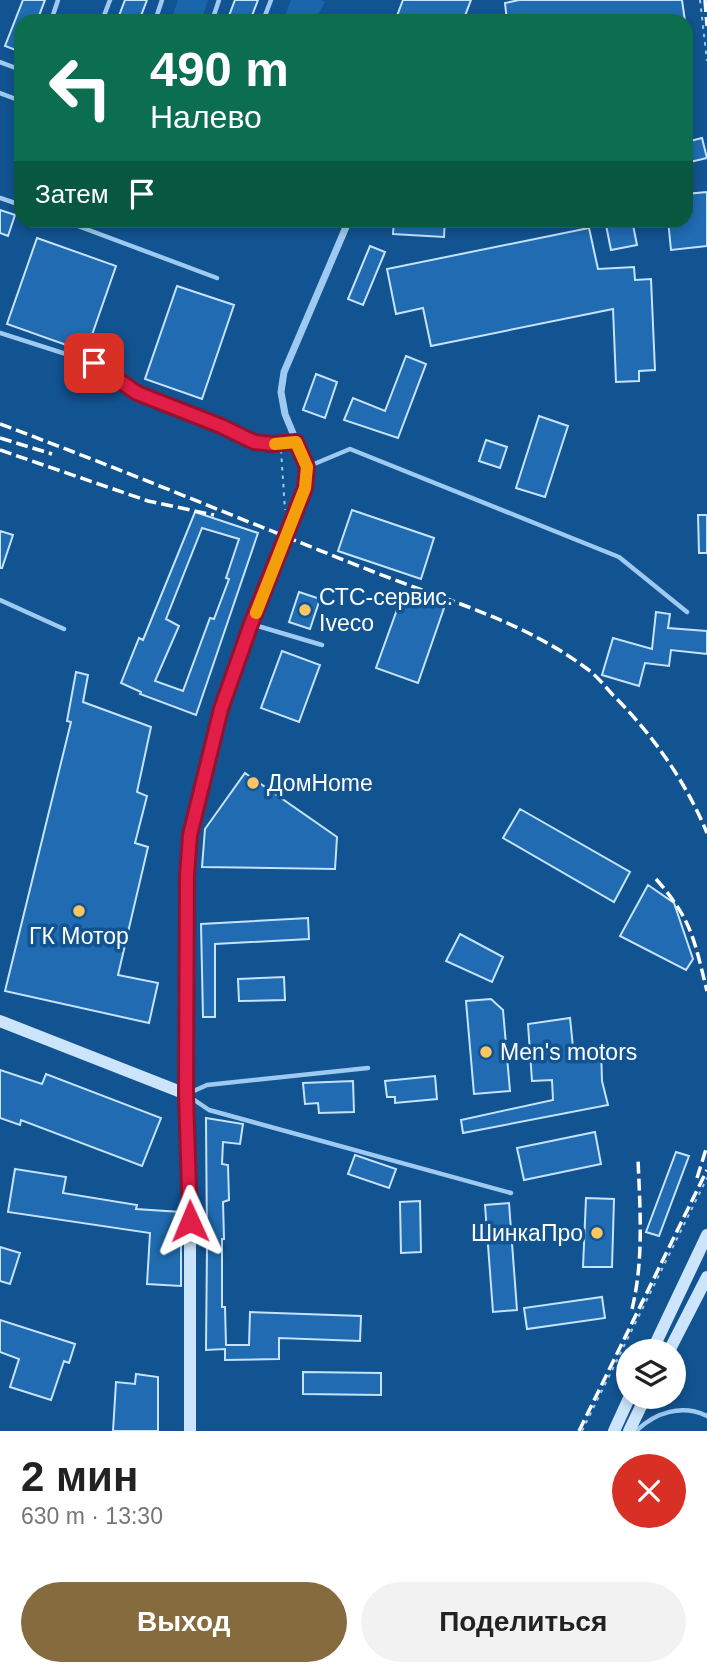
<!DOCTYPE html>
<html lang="ru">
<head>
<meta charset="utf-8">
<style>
  :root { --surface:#fff; --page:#f2f2f2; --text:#222; --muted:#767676; --accent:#856b3e }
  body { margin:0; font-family:Arial,sans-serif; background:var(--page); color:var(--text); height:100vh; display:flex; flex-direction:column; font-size:26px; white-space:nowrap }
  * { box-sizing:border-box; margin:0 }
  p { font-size:23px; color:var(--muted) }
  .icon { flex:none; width:38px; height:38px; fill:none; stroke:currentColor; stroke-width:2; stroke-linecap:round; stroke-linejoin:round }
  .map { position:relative; height:1431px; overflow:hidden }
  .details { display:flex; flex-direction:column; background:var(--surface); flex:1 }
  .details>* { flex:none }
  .guide { position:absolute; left:14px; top:14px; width:679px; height:214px; border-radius:21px; box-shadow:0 4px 10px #0003; background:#0b6e4f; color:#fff; overflow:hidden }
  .controls { position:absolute; left:616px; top:1339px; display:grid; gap:14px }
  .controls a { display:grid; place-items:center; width:70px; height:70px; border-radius:50%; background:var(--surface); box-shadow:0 4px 10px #0003; font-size:35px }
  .pin { position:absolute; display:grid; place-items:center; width:60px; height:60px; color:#fff; margin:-30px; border-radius:14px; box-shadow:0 4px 10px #0006 }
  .me { position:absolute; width:77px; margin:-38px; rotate:359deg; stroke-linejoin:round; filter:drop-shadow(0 0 5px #0008) }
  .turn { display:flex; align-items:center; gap:24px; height:147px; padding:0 21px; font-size:32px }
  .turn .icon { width:91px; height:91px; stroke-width:2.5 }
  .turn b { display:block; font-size:49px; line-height:60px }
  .then { display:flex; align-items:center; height:66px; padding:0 21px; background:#0003; gap:14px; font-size:26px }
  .round { display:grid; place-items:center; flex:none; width:74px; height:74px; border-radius:37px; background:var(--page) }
  .head { display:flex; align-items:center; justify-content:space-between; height:119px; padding:0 21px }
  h1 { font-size:42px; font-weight:800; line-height:52px }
  .cta { display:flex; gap:14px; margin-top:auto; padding:14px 21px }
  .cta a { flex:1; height:80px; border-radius:42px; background:var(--accent); color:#fff; font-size:28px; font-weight:800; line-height:80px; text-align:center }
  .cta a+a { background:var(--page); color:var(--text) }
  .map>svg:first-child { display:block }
</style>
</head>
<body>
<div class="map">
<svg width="707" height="1431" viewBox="0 0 707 1431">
  <rect width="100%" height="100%" fill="#125391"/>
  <path fill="#1a66ac" d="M178,0h30l-7,21h-30z
    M291,0h29l5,2 -10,19h-32z"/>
  <path fill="#206bb1" stroke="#c6e3fd" stroke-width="2" fill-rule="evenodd" d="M23,0h22l-8,21h-16v31l-16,-6z
    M125,0h22l-8,21h-22z
    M235,0h23l-8,21h-23z
    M403,0h68l-8,21h-68z
    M519,0h163l3,21h-178l-2,-18z
    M702,138l5,20 -21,5v-21z
    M707,192v54l-36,4 -3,-30h18v-26z
    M0,210l15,5 -7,21 -8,-3z
    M394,220h51l-1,17 -51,-3z
    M605,220h27l5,25 -26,5z
    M589,228l9,41 36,-2 1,13 16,-1 4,91 -16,1v10l-23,1 -3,-73 -182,37 -8,-38 -27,6 -9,-45z
    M37,238l79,28 -30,86 -79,-28z
    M370,246l15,6 -22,53 -15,-6z
    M177,286l57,19 -32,94 -57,-20z
    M406,356l20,8 -28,74 -54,-18 9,-22 32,13z
    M316,374l21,8 -12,36 -22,-8z
    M539,416l29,10 -23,71 -29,-9z
    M486,440l21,7 -7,21 -21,-7z
    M352,510l82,28 -13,41 -83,-28z
    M195,512l63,21 -62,182 -56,-21 1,-2 -20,-9 18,-45 4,2zM202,528l37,11 -13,39 3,1 -15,40 -4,-1 -27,73 -28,-10 24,-55 -13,-7z
    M698,515h9v38h-8z
    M0,531l13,4 -11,33h-2z
    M299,592l21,7 -10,30 -21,-7z
    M403,593l41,15 -26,75 -42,-15z
    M656,612l14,2 -2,14 39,3v23l-36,-4 -2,16 -24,-3 -6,23 -37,-11 11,-37 39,11z
    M282,651l38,14 -21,57 -38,-14z
    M76,672l12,3 -5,27 68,25 -14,65 10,4 -12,47 13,4 -30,128 40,8 -9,40 -144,-32 66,-269 -4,-1z
    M245,773l92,64 -2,32 -133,-2 3,-38z
    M520,809l110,63 -16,30 -111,-64z
    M648,885l26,18 19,56 -7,11 -66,-34z
    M308,918l1,21 -94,5v73h-12l-2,-93z
    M460,934l43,23 -11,25 -46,-21z
    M284,977l1,23 -46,1 -1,-22z
    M491,999l12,11 7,81 -36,3 -8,-93z
    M570,1018l3,29h28l1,34 6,24 -145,28 -2,-13 92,-20 -1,-20 -20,1 -4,-57z
    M0,1070l42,14 4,-10 115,44 -19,48 -121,-46 -1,5 -20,-7z
    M435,1076l2,23 -42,4v-6h-8l-2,-16z
    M353,1081l1,31 -35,1 -1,-10 -13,1 -2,-21z
    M206,1118l37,6 -3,20 -17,-2 -1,22 6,1 1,35 -6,2 1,37h-2v68h3l1,38h23l1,-33 111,4 -1,25 -81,-3v21l-54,1v-11l-19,1 1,-104z
    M595,1132l6,32 -77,16 -7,-32z
    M676,1152l13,4 -30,80 -13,-4z
    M355,1155l41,14 -7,19 -41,-14z
    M15,1169l51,8 -3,16 74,12 -1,4 45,3v74l-34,-2 3,-51 -142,-21z
    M586,1198l28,1 -2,68h-29z
    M420,1201l1,51 -20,1 -1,-51z
    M509,1203l8,107 -24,2 -8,-107z
    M0,1247l20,6 -10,31 -10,-3z
    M602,1297l3,21 -78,11 -3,-21z
    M0,1320l75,24 -6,19 -5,-2 -13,39 -41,-13 9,-28 -19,-7z
    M303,1372l78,1v22l-78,-1z
    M136,1374l22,3v54h-45l3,-49 19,2z"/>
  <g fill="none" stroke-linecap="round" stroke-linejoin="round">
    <path stroke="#9ecaf2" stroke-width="2" stroke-dasharray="3.5 5" stroke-linecap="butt" d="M700,0l7,61
      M281,450l4,60
      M582,1431l125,-253"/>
    <path stroke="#9ecaf2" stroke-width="4.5" d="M51,21l7,-21
      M102,21l8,-21
      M155,21l7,-21
      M212,21l7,-21
      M263,21l8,-21
      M0,62l21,8
      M0,93l21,8
      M0,198l21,7
      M62,220l155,58
      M0,333l94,30 43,30 84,33 33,16 18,2 24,-2
      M307,467l43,-18 269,108 68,55
      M0,600l64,29
      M251,624l71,21
      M187,1094l20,-9 161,-17
      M190,1097l19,13 302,83
      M636,1431c20,-19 46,-27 71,-15"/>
    <path stroke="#9ecaf2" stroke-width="7" d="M186,1094l1,-219 3,-40 31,-126 30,-85 54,-136 2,-21 -22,-53 -4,-22 3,-20 65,-152"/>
    <path stroke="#cde5fc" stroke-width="12" d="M0,1021l186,73 4,103v234
      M652,1351l55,-116
      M669,1351l38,-74
      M614,1431l16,-35
      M629,1431l17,-35"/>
    <path stroke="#fff" stroke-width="3.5" stroke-dasharray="12 5" stroke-linecap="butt" d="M705,0l2,26
      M0,424c126,47 250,99 374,148 74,29 147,48 212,96 10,7 18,17 26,26 40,40 73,86 95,139
      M0,438l52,16
      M0,450l148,51 66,14
      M656,879c36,41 38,60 51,112
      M697,1178l10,-32
      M632,1309c12,-49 8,-100 6,-150
      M579,1431l128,-261"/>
  </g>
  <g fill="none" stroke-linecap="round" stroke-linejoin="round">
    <g stroke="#92132f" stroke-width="18">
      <path id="route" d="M94,363l43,30 84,33 33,16 18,2 24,-2 11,25 -2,21 -54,136 -30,85 -31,126 -3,40 -1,219 4,127"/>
    </g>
    <use href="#route" stroke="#e11d48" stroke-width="12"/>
    <path stroke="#f59e0b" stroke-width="12" d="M256,613l49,-125 2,-21 -11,-25 -21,2"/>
  </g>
  <g fill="#ffc560" stroke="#125391" stroke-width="2.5">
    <circle cx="305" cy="610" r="7"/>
    <circle cx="253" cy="783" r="7"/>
    <circle cx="79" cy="911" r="7"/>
    <circle cx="486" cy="1052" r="7"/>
    <circle cx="597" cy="1233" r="7"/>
  </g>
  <g text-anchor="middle" stroke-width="7" stroke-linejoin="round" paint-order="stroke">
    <g font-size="23" fill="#fff" stroke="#125391" text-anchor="start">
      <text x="319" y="605">СТС-сервис.<tspan x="319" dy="26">Iveco</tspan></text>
      <text x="267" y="791">ДомHome</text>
      <text x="79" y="944" text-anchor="middle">ГК Мотор</text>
      <text x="500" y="1060">Men's motors</text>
      <text x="583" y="1241" text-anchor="end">ШинкаПро</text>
    </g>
  </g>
</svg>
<div class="controls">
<a><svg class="icon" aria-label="layers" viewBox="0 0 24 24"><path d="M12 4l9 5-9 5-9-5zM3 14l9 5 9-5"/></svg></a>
</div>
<div class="pin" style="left:94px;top:363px;background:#d93025"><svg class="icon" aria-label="arrive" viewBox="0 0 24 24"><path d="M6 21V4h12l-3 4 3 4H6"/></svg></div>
<svg class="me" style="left:190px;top:1221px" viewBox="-20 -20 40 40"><path d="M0-17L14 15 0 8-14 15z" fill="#e11d48" stroke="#fff" stroke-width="4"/></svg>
<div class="guide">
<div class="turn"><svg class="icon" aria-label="left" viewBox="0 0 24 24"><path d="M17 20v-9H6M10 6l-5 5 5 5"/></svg><div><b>490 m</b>Налево</div></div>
<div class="then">Затем<svg class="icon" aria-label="arrive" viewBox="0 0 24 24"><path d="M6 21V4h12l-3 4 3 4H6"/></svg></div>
</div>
</div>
<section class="details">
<div class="head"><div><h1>2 мин</h1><p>630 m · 13:30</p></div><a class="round" style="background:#d93025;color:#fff"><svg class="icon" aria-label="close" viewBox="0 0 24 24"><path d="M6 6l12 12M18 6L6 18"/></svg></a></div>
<div class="cta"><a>Выход</a><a>Поделиться</a></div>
</section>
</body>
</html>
